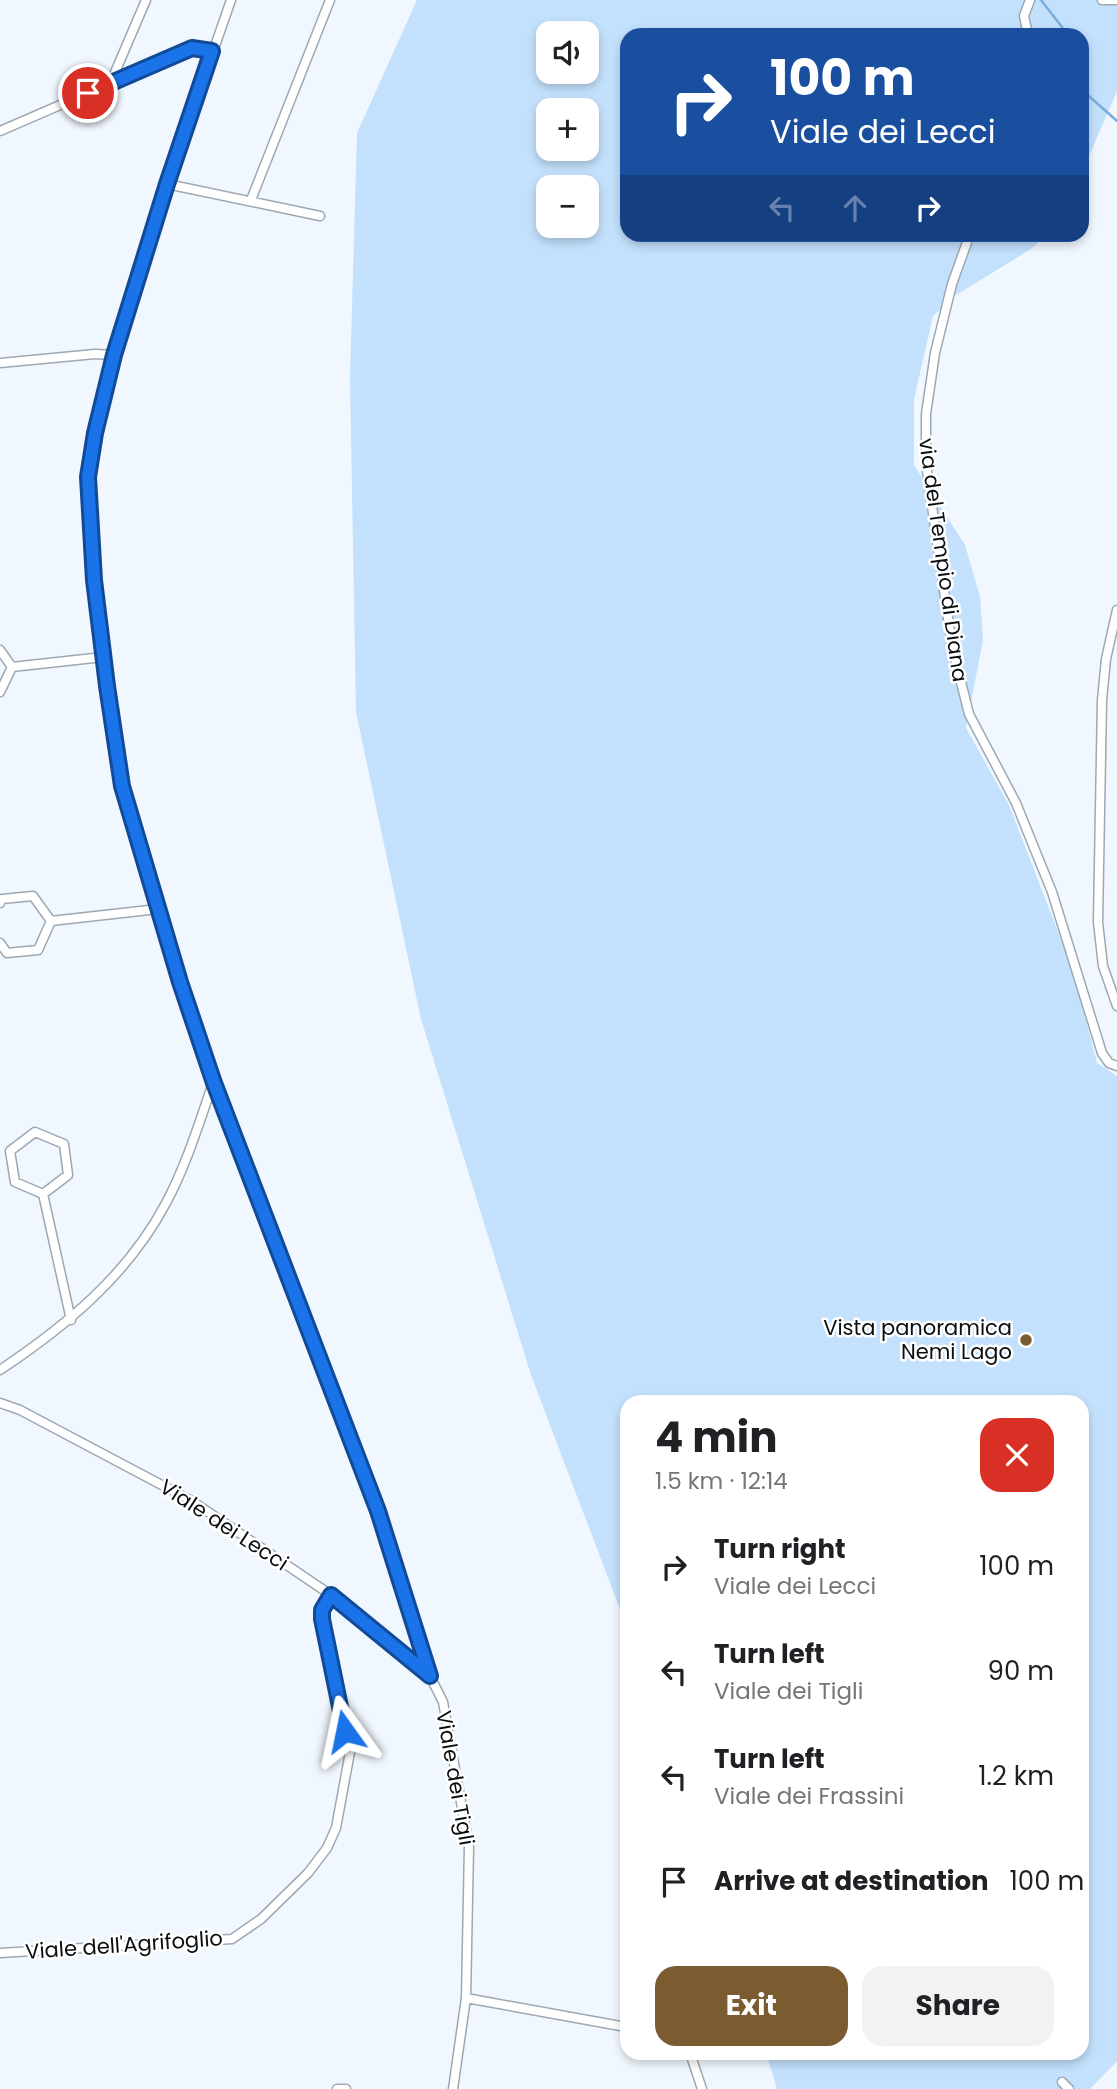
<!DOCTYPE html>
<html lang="en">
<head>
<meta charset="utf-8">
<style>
  :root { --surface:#fff; --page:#f2f2f2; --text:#202124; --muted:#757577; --accent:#7a5c30 }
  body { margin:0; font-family:Poppins,sans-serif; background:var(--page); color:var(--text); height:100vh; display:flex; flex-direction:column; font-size:26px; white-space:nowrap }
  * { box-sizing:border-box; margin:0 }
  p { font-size:23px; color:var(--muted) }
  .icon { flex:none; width:38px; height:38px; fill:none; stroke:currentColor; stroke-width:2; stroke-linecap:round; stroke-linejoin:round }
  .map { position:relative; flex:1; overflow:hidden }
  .sheet { position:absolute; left:620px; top:1395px; width:469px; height:665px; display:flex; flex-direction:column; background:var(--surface); border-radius:21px; box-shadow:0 4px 10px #0003 }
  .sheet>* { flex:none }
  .guide { position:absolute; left:620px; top:28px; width:469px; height:214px; border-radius:21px; box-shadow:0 4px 10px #0003; background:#1a4fa0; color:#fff; overflow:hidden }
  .fabs { position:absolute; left:536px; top:21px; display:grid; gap:14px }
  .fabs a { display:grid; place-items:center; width:63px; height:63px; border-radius:14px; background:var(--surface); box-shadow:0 4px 10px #0003; font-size:35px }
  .pin { position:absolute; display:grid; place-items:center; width:60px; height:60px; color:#fff; margin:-30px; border:4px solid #fff; border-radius:50%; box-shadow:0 2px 7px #0007 }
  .me { position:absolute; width:77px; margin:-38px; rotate:348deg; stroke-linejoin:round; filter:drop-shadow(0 0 5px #0008) }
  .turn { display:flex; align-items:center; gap:24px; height:147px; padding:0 35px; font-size:32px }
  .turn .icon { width:91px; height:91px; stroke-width:2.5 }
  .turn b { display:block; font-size:49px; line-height:60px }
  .lanes { display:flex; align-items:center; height:66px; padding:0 35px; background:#0003; justify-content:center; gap:35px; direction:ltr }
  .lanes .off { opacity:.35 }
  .round { display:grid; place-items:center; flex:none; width:74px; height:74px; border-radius:21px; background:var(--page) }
  .head { display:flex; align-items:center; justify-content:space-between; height:119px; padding:0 35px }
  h1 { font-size:42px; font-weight:700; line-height:52px }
  .cta { display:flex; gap:14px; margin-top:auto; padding:14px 35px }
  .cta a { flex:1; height:80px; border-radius:21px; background:var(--accent); color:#fff; font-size:28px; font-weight:700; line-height:80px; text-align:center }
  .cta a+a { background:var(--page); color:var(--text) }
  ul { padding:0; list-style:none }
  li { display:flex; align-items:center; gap:21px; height:105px; padding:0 35px }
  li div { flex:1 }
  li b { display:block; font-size:26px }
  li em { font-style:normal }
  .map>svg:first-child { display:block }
</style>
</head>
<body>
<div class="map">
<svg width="1117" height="2089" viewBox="0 0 1117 2089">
  <rect width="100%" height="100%" fill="#f1f7fe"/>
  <path fill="#c3e0fc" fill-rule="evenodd" d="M417,0h700v91l-35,81v-137h-456v199l420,1 -15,14 -75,46 -23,21 -19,83v66l51,80 15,52 3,43 -17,88 43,77 65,168 23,90 20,13v985l-27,28h-313l-11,-36h316v-651h-456v223l-95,-250 -110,-356 -65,-307 -6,-334 7,-245zM548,33h38v39h-38zM548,110h38v39h-38zM548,187h38v39h-38z"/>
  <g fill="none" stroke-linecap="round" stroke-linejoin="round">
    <path stroke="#79aede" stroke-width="2.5" d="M1041,0l21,27 3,8
      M1082,90l35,31"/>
    <g stroke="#9da8b2" stroke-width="11">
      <path id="street" d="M231,0l-64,184 -68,227 -11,66 6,103 28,206 58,196 33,101 165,428 52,165 13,26 26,145 -3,151 -13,91
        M1102,0h15
        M1028,35l-4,-19 6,-16
        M110,84l36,-84
        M0,131l192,-83 10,-1 10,4
        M167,184l153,32
        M251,200l79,-200
        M970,234l-18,50 -17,69 -9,61v50l26,182 17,68 47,89 36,89 50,161 7,10 8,3
        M0,363l95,-9 20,1
        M1117,610l-11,49 -4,41 -4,222 5,44 14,40
        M0,650l12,17 -12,25
        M12,667l91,-10
        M0,903l2,-4 31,-3 18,25 -13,29 -31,3 -7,-10
        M51,921l107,-12
        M35,1132l29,12 4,31 -25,19 -28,-12 -5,-31z
        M43,1194l28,126
        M0,1370c66,-44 128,-95 166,-167 20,-37 33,-80 47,-120
        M0,1403l20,7 172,91 139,94 99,81
        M0,1953l232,-14 29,-20 47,-46 19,-25 9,-20 14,-76 -28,-133v-9l9,-15
        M466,1998l160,29
        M690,2053l12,36
        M1062,2082l7,7
        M337,2089h9"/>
    </g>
    <use href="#street" stroke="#fff" stroke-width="8"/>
  </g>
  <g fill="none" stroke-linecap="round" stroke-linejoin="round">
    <g stroke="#114b97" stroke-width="18">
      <path id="route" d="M88,93l104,-45 20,3 -45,133 -53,171 -19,78 -7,44 6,103 13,106 15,100 58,196 34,101 164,428 52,165 -99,-81 -9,15v9l23,112"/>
    </g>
    <use href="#route" stroke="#1a73e8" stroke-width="12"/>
  </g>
  <circle fill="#7a5c30" stroke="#fff" stroke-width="2.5" cx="1026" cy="1340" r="7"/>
  <g text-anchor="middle" stroke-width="5" stroke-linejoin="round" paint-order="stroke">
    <g font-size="21" fill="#0a0e11" stroke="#fff">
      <text transform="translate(943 560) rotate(82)" y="7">via del Tempio di Diana</text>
      <text transform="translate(224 1525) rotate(33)" y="7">Viale dei Lecci</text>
      <text transform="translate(455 1778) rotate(80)" y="7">Viale dei Tigli</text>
      <text transform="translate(124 1945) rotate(-4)" y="7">Viale dell'Agrifoglio</text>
    </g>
    <g font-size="21" fill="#0a0e11" stroke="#fff" text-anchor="end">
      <text x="1012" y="1335">Vista panoramica<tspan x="1012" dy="24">Nemi Lago</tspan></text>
    </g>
  </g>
</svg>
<div class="fabs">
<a><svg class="icon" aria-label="sound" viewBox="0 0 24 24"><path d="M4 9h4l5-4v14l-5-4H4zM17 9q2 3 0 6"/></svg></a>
<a>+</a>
<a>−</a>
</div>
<div class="pin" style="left:88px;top:93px;background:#d93025"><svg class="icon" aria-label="arrive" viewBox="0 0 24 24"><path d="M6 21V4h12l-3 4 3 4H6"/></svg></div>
<svg class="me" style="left:345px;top:1731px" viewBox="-20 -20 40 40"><path d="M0-17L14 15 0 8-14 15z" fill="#1a73e8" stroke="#fff" stroke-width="4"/></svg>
<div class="guide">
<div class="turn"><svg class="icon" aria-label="right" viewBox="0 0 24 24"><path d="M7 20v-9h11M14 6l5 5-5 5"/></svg><div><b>100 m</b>Viale dei Lecci</div></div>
<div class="lanes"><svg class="icon off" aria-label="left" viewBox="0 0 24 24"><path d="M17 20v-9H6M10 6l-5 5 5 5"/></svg><svg class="icon off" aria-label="ahead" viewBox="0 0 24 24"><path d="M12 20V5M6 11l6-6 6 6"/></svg><svg class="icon" aria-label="right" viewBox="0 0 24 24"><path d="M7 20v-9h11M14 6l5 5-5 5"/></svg></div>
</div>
<section class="sheet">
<div class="head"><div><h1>4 min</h1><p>1.5 km · 12:14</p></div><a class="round" style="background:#d93025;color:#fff"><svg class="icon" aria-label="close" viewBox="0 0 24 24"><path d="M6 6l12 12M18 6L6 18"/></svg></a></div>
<ul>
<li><svg class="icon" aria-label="right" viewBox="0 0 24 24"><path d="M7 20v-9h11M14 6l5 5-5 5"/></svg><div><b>Turn right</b><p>Viale dei Lecci</p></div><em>100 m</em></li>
<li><svg class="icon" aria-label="left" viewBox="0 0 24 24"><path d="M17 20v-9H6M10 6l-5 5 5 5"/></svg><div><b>Turn left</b><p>Viale dei Tigli</p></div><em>90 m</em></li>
<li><svg class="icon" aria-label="left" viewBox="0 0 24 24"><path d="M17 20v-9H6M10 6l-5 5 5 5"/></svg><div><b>Turn left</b><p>Viale dei Frassini</p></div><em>1.2 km</em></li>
<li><svg class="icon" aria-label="arrive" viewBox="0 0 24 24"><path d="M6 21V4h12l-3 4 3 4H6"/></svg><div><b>Arrive at destination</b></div><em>100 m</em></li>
</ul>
<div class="cta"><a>Exit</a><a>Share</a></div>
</section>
</div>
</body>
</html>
